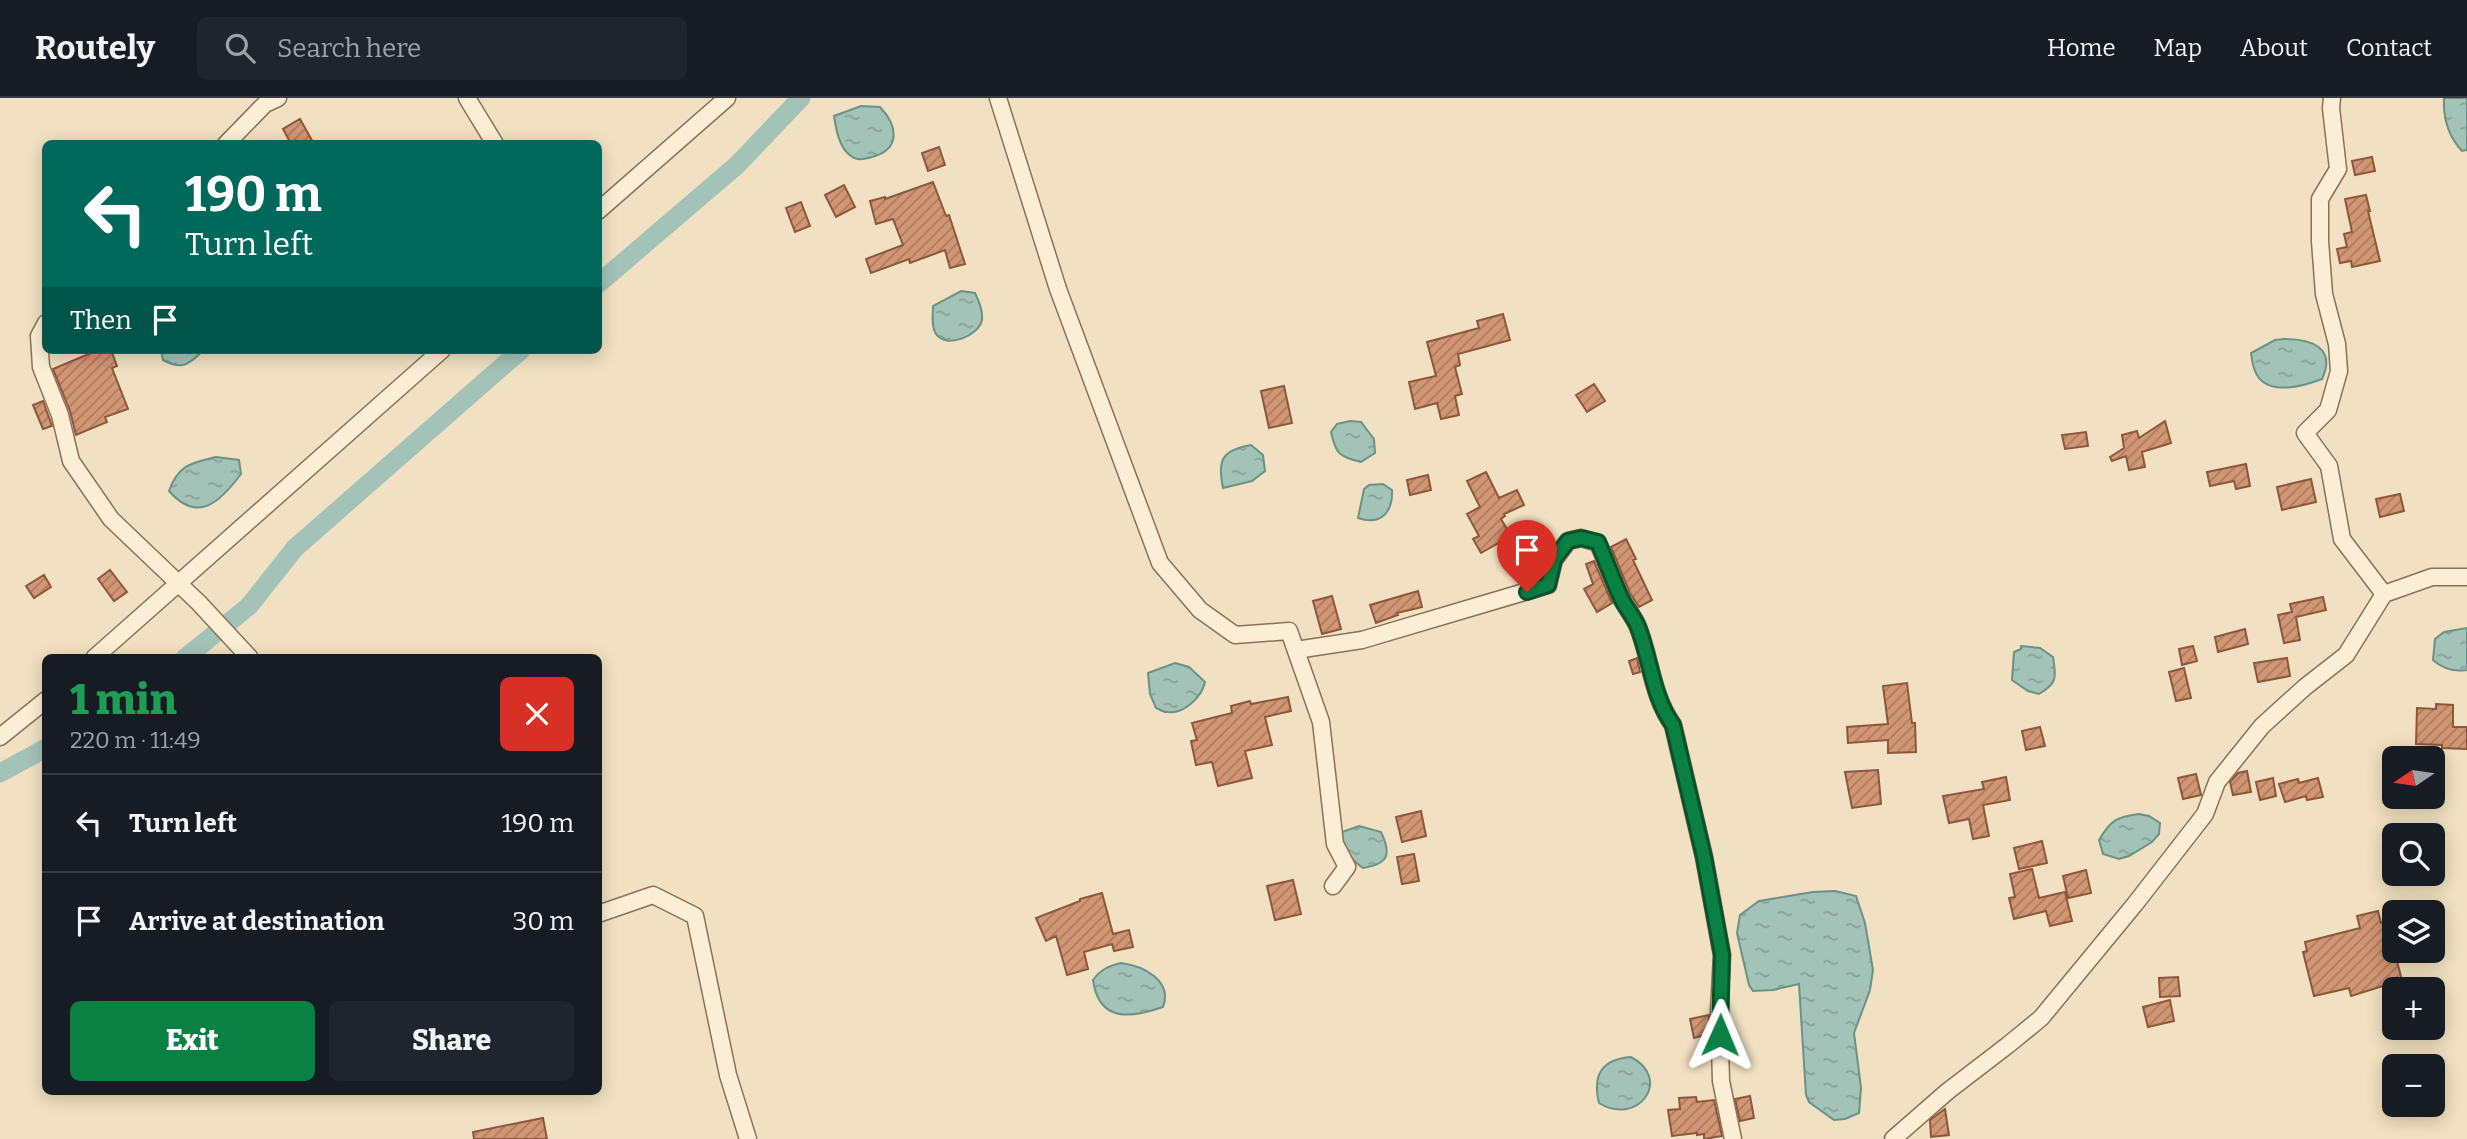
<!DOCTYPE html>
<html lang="en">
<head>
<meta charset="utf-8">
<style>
  :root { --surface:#171b24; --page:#20242c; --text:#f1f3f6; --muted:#9ea1a6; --line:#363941; --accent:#0b8043 }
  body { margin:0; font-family:Bitter,serif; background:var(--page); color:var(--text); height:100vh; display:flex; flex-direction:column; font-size:26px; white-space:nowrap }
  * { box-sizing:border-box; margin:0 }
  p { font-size:23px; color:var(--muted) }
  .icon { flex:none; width:38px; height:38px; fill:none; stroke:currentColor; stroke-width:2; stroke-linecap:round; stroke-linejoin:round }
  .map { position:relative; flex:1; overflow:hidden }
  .panel { position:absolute; left:42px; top:556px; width:560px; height:441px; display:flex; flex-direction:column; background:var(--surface); border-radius:10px; box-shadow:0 4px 18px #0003 }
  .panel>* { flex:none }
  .top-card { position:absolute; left:42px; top:42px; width:560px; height:214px; border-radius:10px; box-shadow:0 4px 18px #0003; background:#00695c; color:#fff; overflow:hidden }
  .needle { width:46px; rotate:257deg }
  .tools { position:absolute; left:2382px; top:648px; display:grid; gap:14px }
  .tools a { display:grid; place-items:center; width:63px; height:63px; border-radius:10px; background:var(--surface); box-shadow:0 4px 18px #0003; font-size:35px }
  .pin { position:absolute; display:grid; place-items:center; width:60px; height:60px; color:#fff; margin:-72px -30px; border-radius:50% 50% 50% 0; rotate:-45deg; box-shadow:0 0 7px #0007 }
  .pin .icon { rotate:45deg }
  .me { position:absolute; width:77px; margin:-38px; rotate:1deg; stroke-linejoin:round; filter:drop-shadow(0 0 5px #0008) }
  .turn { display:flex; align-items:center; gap:24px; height:147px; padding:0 28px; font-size:32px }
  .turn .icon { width:91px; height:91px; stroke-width:2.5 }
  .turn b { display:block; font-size:49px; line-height:60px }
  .then { display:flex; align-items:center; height:66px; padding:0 28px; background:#0003; gap:14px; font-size:26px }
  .round { display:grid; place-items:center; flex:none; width:74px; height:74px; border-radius:10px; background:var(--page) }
  .summary { display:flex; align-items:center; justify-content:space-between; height:119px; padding:0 28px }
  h1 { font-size:42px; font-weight:800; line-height:52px; color:#1e9e55 }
  .primary-button { display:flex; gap:14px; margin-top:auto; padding:14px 28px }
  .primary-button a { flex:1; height:80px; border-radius:10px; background:var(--accent); color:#fff; font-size:28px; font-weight:800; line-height:80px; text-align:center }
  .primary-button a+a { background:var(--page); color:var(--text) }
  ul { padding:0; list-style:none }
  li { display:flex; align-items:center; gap:21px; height:98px; padding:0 28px; border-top:2px solid var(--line) }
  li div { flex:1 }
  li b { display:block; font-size:26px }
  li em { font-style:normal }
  header { display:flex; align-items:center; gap:42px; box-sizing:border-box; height:98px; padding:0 35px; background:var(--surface); border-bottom:2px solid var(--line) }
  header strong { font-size:33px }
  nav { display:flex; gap:38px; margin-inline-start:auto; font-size:24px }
  .search { width:490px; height:63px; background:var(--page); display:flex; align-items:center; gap:18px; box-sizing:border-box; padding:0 24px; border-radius:10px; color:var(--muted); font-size:26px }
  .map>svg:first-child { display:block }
</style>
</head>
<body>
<header>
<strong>Routely</strong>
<div class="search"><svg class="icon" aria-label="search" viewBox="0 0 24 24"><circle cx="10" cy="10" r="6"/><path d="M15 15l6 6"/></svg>Search here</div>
<nav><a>Home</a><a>Map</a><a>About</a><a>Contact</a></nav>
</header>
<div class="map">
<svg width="2467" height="1041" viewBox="0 0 2467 1041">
  <defs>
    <pattern id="water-ripples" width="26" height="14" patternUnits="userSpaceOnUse" patternTransform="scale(1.75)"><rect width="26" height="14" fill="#a4c3b8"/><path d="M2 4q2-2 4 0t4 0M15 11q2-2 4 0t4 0" fill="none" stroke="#879f95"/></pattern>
    <pattern id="building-hatch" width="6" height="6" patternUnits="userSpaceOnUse" patternTransform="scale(1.75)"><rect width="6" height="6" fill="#d29674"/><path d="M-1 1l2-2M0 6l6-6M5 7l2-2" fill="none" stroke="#ac7b5f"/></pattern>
  </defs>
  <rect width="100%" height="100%" fill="#f1e0c1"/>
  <path fill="url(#water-ripples)" stroke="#6a9286" stroke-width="2" d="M2444,0h23v52l-5,1c-14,-15 -19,-33 -18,-53z
    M861,8l19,1c17,18 22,42 -8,50 -7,2 -15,4 -21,-1 -12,-8 -15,-27 -17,-40z
    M961,193l14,2c4,8 8,18 7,27 -3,16 -36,29 -46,14 -5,-8 -3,-19 -3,-28z
    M2284,241c26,0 53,8 38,40 -18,7 -53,17 -65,-4 -4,-6 -5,-15 -6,-22l24,-13z
    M161,252h43c-15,14 -21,21 -41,10z
    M1350,323l11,1 13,17 1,14 -14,9c-22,-6 -25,-7 -30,-30l6,-8z
    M1251,347l12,10 2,16 -13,10 -29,7c-6,-28 -1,-38 28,-43z
    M216,359l23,3 2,14c-21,28 -43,50 -72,17 9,-26 22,-28 47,-34z
    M1383,386l9,6c1,22 -11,36 -34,28l6,-29 5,-4z
    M2467,530v42c-13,2 -24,-1 -34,-10l2,-21 9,-7z
    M2021,548l19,2 13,9c3,20 5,26 -14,37l-11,-3 -16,-11 2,-28 7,-3z
    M1175,565l14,4 16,15c-3,15 -22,33 -38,30 -4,0 -8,-3 -11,-4l-6,-14 -2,-21z
    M2433,677l4,12 -6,13 -13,5 -7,-2 -8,-7h29z
    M2139,716l10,2 11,7 -1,11 -7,8 -23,14 -10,3 -16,-5 -4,-14c12,-20 17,-23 40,-26z
    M1359,728l22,6c11,23 7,32 -18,36 -14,-10 -21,-17 -21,-36z
    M1835,793l21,5 9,27 8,47 -3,20 -16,43 7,55 -2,25 -14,6 -11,1 -25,-18 -3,-7 -7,-111 -26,6 -20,1 -4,-6 -12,-52 3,-18 19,-14 54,-9z
    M1121,865c22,3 52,17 42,44 -32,11 -64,16 -70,-27 8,-11 16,-14 28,-17z
    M1631,959c42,22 7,70 -32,46 -7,-28 3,-44 32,-46z"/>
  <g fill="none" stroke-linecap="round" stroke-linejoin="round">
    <path stroke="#a4c3b8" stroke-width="19" d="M598,186l139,-119 64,-67
      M185,560l64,-52 46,-58 226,-198
      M0,675l46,-25"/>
  </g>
  <path fill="url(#building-hatch)" stroke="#8d573b" stroke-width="2" d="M300,21l14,25h-23l-8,-15z
    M939,49l6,18 -17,6 -6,-18z
    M2372,59l3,14 -20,4 -3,-14z
    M933,84l13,34 3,-1 16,49 -15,4 -5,-18 -35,13 -1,-4 -38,14 -5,-14 37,-14 -10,-26 -17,5 -6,-23 15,-4v2z
    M844,87l11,22 -19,10 -11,-22z
    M2366,97l4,16h-2l12,50 -28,6 -1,-6 -11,2 -3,-14 10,-2 -3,-13 8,-2 -7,-33z
    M801,104l9,24 -15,6 -9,-24z
    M1503,216l7,26 -52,14 2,11 -5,2 7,27 -7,2 4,19 -18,4 -4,-16 -22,6 -6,-27 27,-6 -9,-34 52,-14 -2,-7z
    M98,252h13l6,16 -5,2 16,41 -23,8 2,5 -31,13 -6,-24 -17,-42z
    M1594,286l11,17 -18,11 -11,-17z
    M1284,288l8,37 -23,5 -8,-37z
    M43,303l9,25 -9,3 -10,-24z
    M2165,323l6,22 -29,9 3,15 -16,3 -3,-14 -14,5 -2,-4 14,-9 -2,-13 15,-4 2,7z
    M2086,334l2,14 -23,3 -3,-14z
    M2246,366l4,22 -14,3 -2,-8 -24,5 -3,-14z
    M1486,374l13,26 18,-8 7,15 -20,9 1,2 -4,3 10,17 -30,17 -8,-14 6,-3 -12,-22 13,-7 -13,-26z
    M1428,377l3,15 -21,5 -3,-15z
    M2311,381l5,23 -34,8 -5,-23z
    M2400,396l4,17 -24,6 -4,-18z
    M1626,441l10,20 -3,1 19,40 -13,7 -9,-14 -19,-46z
    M1537,451l3,15 -21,5 -3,-15z
    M1594,463l18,42 -15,9 -13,-23 9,-5 -7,-20z
    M110,472l17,22 -13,9 -16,-22z
    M44,477l7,12 -17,11 -8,-12z
    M1418,493l4,16 -25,6 1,2 -22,8 -6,-18z
    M1332,498l9,33 -19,5 -9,-33z
    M2323,499l3,13 -30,7 4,23 -16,3 -6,-28 14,-3 -2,-8z
    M2245,531l3,15 -30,8 -3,-15z
    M2193,548l4,15 -15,4 -3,-16z
    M1637,560l3,14 -7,2 -4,-13z
    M2287,560l3,18 -32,6 -4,-19z
    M2184,570l7,30 -15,3 -7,-29z
    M1907,585l5,40h3l1,29 -28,1v-13l-40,3 -1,-16 41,-3 -5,-38z
    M1288,599l3,14 -26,6 7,28 -27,6 7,27 -34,8 -6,-24 -16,3 -5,-24 6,-1 -5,-17 40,-10 -1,-7 19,-5 1,3z
    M2436,606l17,1v22h14v22l-25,-1v-3l-26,-1 1,-36 19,1z
    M2040,629l5,19 -19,4 -4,-19z
    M1878,672l3,34 -29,4 -7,-36z
    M2247,673l4,21 -18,3 -3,-13 8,-9z
    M2196,676l5,21 -18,4 -5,-21z
    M2006,679l4,23 -27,5 6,31 -16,3 -4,-20 -20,4 -6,-27 41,-7 -2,-7z
    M2273,680l3,18 -16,4 -4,-18z
    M2318,680l5,19 -16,3 -1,-4 -21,6 -6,-18 19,-5 1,4z
    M1421,713l5,25 -24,6 -6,-25z
    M2042,743l5,22 -28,6 -5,-21z
    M1414,756l5,27 -17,3 -5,-27z
    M2032,771l7,29 26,-6 7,29 -22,5 -4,-15 -32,8 -5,-21 6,-1 -5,-23z
    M2086,772l5,23 -23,5 -5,-22z
    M1293,782l8,34 -26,6 -8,-34z
    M1102,795l11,41 16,-4 4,17 -19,4 -2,-7 -28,8 4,17 -21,6 -11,-39 -10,5 -10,-23 44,-17v-2z
    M2378,813l3,12 13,-3v30l8,30 -51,16 -2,-8 -35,8 -11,-44 4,-1 -2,-9 55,-14 -3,-12z
    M2178,879l2,19 -20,1 -1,-19z
    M2170,902l4,21 -26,6 -5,-20z
    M1709,917v19l-15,4 -4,-19z
    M1750,998l4,22 -14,3 -5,-22z
    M1696,999l1,5 17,-2 8,36 -18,3v-5l-7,1v-2l-25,3 -4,-26 12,-1 -1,-11z
    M1945,1011l4,26 -18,2 -1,-17z
    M543,1020l4,21h-73l-1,-7z"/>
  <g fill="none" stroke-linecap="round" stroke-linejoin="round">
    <g stroke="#8c7057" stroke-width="19">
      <path id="street" d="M467,0l28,46
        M998,0l60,191 102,274 40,47 35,25 54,-4 32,91 14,122 12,23 -14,19
        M2332,0l-1,10 7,61 -18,30v42l4,53 13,50 2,27 -11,39 -23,23 24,33 13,73 42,55
        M226,46l39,-40 13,-6
        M598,113l129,-113
        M46,225l-7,13 2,31 19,48 11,46 40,58 88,84 51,55
        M1296,552l66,-10 186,-55 6,-25 14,-19 13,-3 17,5c8,18 15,37 23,55 5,10 13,19 17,29 13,33 14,69 35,98l31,132 18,98 -3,57 2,69 12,58
        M94,560l348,-308
        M0,639l46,-37
        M598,816l55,-19 42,21 33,159 20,64
        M1893,1041l55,-48 60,-46 33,-27 94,-114 70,-90 12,-32 45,-56 43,-39 41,-32 38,-61 48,-17h35"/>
    </g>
    <use href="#street" stroke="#fbeed5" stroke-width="16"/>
  </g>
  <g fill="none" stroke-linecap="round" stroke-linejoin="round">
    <g stroke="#07532c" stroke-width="18">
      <path id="route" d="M1527,494l21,-7 6,-26 14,-18 13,-3 17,4c8,19 15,38 23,56 5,10 13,19 17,29 13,33 14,69 35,98l31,132 18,98 -2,80"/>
    </g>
    <use href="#route" stroke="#0b8043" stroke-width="12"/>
  </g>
</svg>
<div class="tools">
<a><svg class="needle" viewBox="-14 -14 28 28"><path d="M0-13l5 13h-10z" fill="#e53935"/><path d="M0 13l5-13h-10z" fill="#9ea1a6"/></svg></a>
<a><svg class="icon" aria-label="search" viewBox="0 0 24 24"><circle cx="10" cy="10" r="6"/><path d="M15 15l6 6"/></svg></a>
<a><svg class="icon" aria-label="layers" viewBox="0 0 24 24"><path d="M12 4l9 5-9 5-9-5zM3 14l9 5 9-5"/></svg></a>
<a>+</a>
<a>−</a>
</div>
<div class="pin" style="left:1527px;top:494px;background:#d93025"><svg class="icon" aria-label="arrive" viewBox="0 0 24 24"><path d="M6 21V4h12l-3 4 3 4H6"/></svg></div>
<svg class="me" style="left:1720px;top:937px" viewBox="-20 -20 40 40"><path d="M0-17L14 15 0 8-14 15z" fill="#0b8043" stroke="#fff" stroke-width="4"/></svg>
<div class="top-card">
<div class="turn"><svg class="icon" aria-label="left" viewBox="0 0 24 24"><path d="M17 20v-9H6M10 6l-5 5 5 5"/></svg><div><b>190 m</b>Turn left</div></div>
<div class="then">Then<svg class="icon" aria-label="arrive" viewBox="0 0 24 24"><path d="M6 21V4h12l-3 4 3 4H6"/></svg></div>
</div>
<section class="panel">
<div class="summary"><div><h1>1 min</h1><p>220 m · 11:49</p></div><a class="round" style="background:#d93025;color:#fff"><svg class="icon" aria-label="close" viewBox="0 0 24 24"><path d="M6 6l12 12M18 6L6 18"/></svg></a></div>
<ul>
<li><svg class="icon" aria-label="left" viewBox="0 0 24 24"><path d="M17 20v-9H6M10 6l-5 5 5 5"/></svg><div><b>Turn left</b></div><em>190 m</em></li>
<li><svg class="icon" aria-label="arrive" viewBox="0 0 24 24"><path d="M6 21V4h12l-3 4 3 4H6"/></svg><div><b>Arrive at destination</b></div><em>30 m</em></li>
</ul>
<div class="primary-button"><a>Exit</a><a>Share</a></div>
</section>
</div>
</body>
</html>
